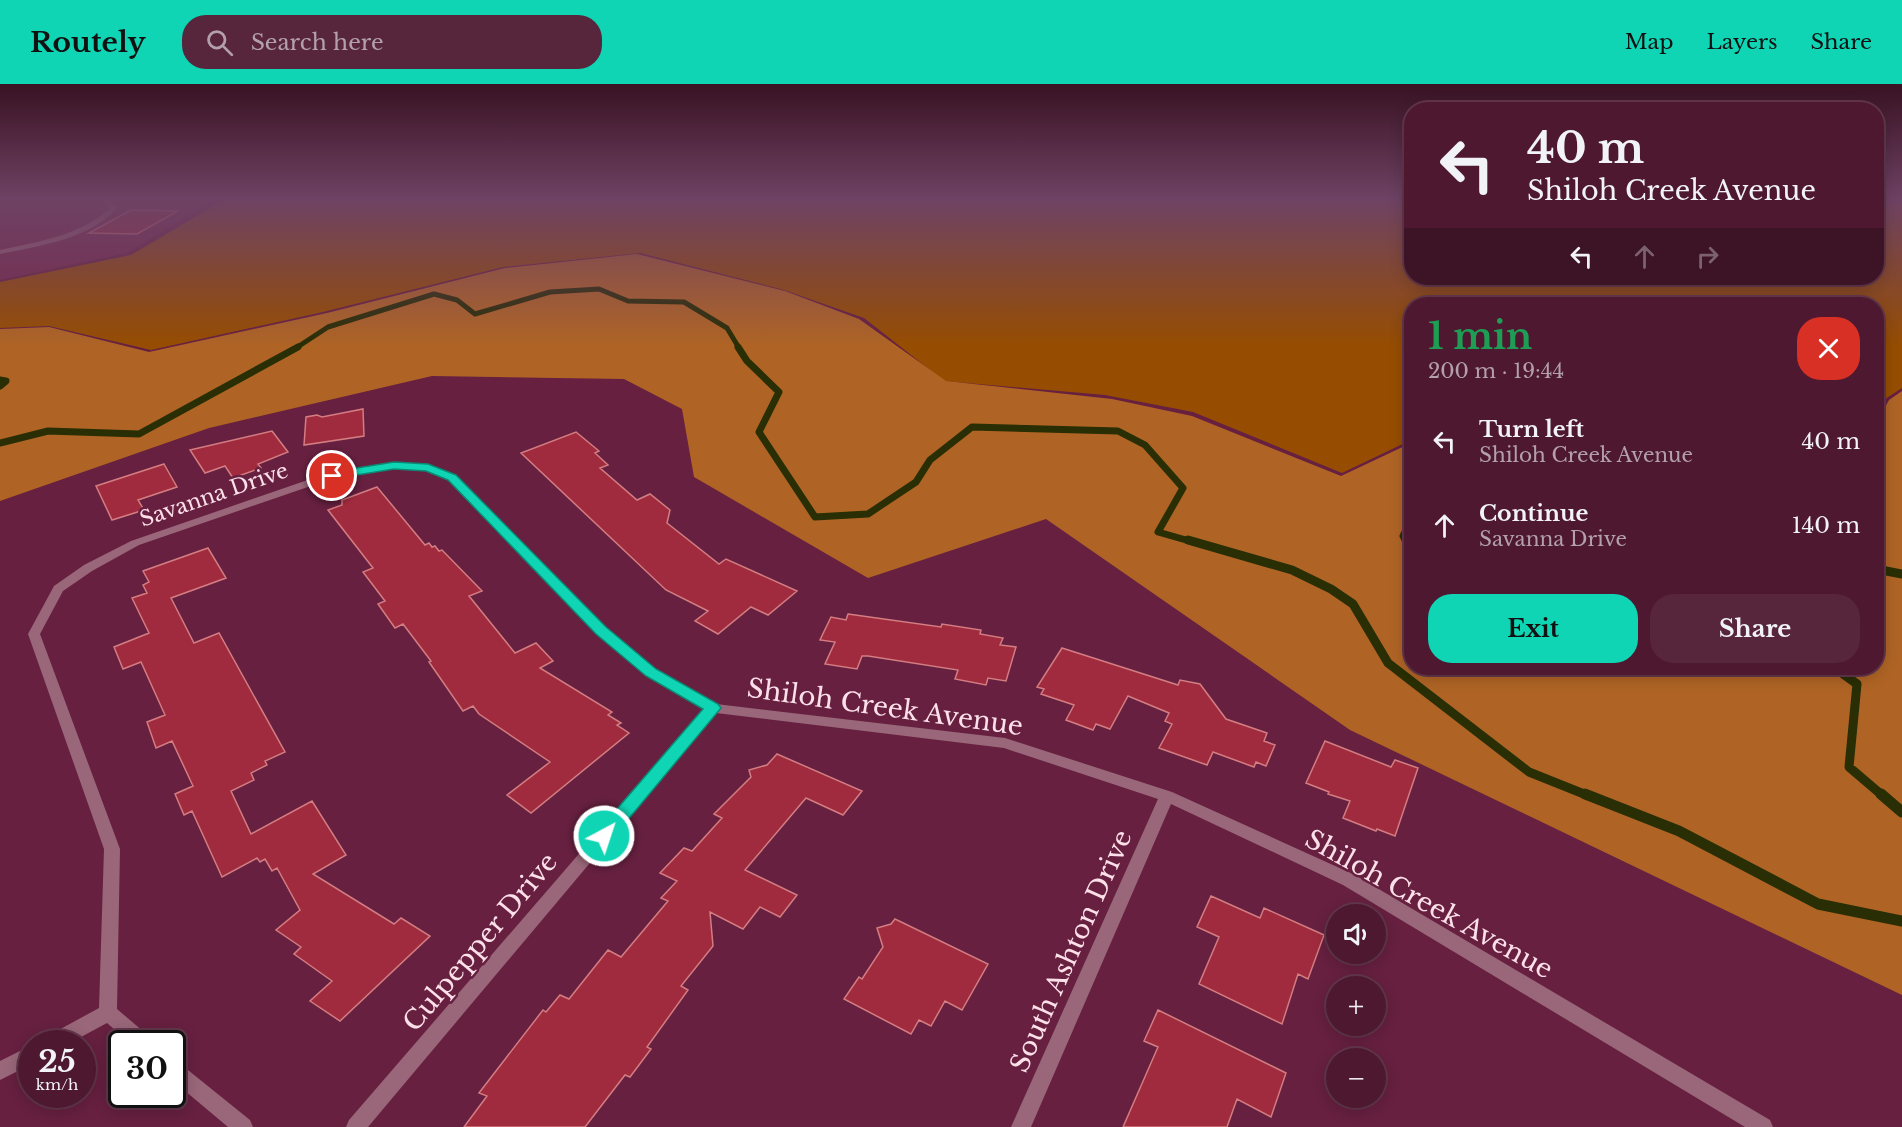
<!DOCTYPE html>
<html lang="en">
<head>
<meta charset="utf-8">
<style>
  :root { --surface:#4d1830; --page:#57253c; --text:#f1f3f6; --muted:#b3a0ab; --line:#64374c; --accent:#0fd5b4 }
  body { margin:0; font-family:"Libre Baskerville",serif; background:var(--page); color:var(--text); height:100vh; display:flex; flex-direction:column; font-size:22px; white-space:nowrap }
  * { box-sizing:border-box; margin:0 }
  p { font-size:20px; color:var(--muted) }
  .icon { flex:none; width:33px; height:33px; fill:none; stroke:currentColor; stroke-width:2; stroke-linecap:round; stroke-linejoin:round }
  .map { position:relative; flex:1; overflow:hidden }
  .panel { position:absolute; left:1404px; top:213px; width:480px; height:378px; display:flex; flex-direction:column; background:var(--surface); border-radius:24px; box-shadow:0 3px 15px #0003,0 0 0 2px var(--line) }
  .panel>* { flex:none }
  .banner { position:absolute; left:1404px; top:18px; width:480px; height:183px; border-radius:24px; box-shadow:0 3px 15px #0003,0 0 0 2px var(--line); background:#4d1830; color:var(--text); overflow:hidden }
  .controls { position:absolute; left:1326px; top:820px; display:grid; gap:12px }
  .controls a { display:grid; place-items:center; width:60px; height:60px; border-radius:50%; background:var(--surface); box-shadow:0 3px 15px #0003,0 0 0 2px var(--line); font-size:30px }
  .speed { position:absolute; left:18px; top:946px; display:flex; gap:12px; font-size:30px; font-weight:700; text-align:center }
  .speed>* { display:grid; place-content:center; width:78px; height:78px; border-radius:50%; background:var(--surface); box-shadow:0 3px 15px #0003,0 0 0 2px var(--line); line-height:1 }
  .speed small { font-size:15px; font-weight:400 }
  .speed .limit { border:3px solid #111; border-radius:9px; background:#fff; color:#111 }
  .pin { position:absolute; display:grid; place-items:center; width:51px; height:51px; color:#fff; margin:-26px; border:3px solid #fff; border-radius:50%; box-shadow:0 2px 6px #0007 }
  .me { position:absolute; width:66px; margin:-33px; rotate:40deg; stroke-linejoin:round; filter:drop-shadow(0 0 4px #0008) }
  .turn { display:flex; align-items:center; gap:21px; height:126px; padding:0 24px; font-size:27px }
  .turn .icon { width:78px; height:78px; stroke-width:2.5 }
  .turn b { display:block; font-size:42px; line-height:51px }
  .lanes { display:flex; align-items:center; height:57px; padding:0 24px; background:#0003; justify-content:center; gap:30px; direction:ltr }
  .lanes .off { opacity:.35 }
  .round { display:grid; place-items:center; flex:none; width:63px; height:63px; border-radius:24px; background:var(--page) }
  .summary { display:flex; align-items:center; justify-content:space-between; height:102px; padding:0 24px }
  h1 { font-size:36px; font-weight:800; line-height:45px; color:#1e9e55 }
  .action { display:flex; gap:12px; margin-top:auto; padding:12px 24px }
  .action a { flex:1; height:69px; border-radius:24px; background:var(--accent); color:#111; font-size:24px; font-weight:800; line-height:69px; text-align:center }
  .action a+a { background:var(--page); color:var(--text) }
  ul { padding:0; list-style:none }
  li { display:flex; align-items:center; gap:18px; height:84px; padding:0 24px }
  li div { flex:1 }
  li b { display:block; font-size:22px }
  li em { font-style:normal }
  header { display:flex; align-items:center; gap:36px; box-sizing:border-box; height:84px; padding:0 30px; background:var(--accent); color:#111 }
  header strong { font-size:28px }
  nav { display:flex; gap:33px; margin-inline-start:auto; font-size:21px }
  .search { width:420px; height:54px; background:var(--page); display:flex; align-items:center; gap:15px; box-sizing:border-box; padding:0 21px; border-radius:24px; color:var(--muted); font-size:22px }
  .map>svg:first-child { display:block }
</style>
</head>
<body>
<header>
<strong>Routely</strong>
<div class="search"><svg class="icon" aria-label="search" viewBox="0 0 24 24"><circle cx="10" cy="10" r="6"/><path d="M15 15l6 6"/></svg>Search here</div>
<nav><a>Map</a><a>Layers</a><a>Share</a></nav>
</header>
<div class="map">
<svg width="1902" height="1043" viewBox="0 0 1902 1043">
  <rect width="100%" height="100%" fill="#672040"/>
  <path fill="#77284b" d="M0,116h214l-87,53 -127,27z"/>
  <path fill="#964d01" d="M224,116h1187l1,78h464l1,-77 25,2v185l-20,13 -5,10 -1,-107h-464l-1,136 -69,33 -149,-61 -88,-17 -161,-14 -80,-63 -80,-28 -144,-37 -137,14 -180,45 -172,38 -102,-24 -49,2v-46l131,-27z"/>
  <path fill="#af6425" d="M637,170l148,37 74,28 87,62 166,18 80,17 149,60 70,-33 1,225h464l1,-246 12,-22 13,-9v604l-552,-265 -304,-211 -178,59 -174,-101 -12,-68 -58,-30 -192,-3 -223,52 -209,73v-172l49,-2 100,25 178,-39 178,-45z"/>
  <g fill="none" stroke-linecap="round" stroke-linejoin="round">
    <path stroke="#292e04" stroke-width="5" d="M296,264l32,-21 106,-33 23,6 18,14 75,-22 49,-3 29,12 56,1 43,26 12,20"/>
    <path stroke="#292e04" stroke-width="7" d="M738,263l9,14 32,31 -20,40 56,85 53,-3 48,-32 14,-22 42,-33 146,4 27,14 38,43 -25,44 35,10
      M0,296l6,1 -6,5
      M0,359l48,-12 91,3 159,-87
      M1407,458l-4,-6 9,-18"/>
    <path stroke="#292e04" stroke-width="9" d="M1188,456l104,30 39,19 22,15 35,59 141,109 60,24
      M1406,456l6,11
      M1876,485l26,5
      M1835,584l22,16 -8,83 34,29"/>
    <path stroke="#292e04" stroke-width="11" d="M1585,710l94,37 139,73 84,17
      M1881,710l21,18"/>
  </g>
  <path fill="#a02b3e" stroke="#d37d82" stroke-width="1.5" d="M131,126l47,1 -41,23 -48,-1z
    M363,325l1,27 -60,9 2,-28 11,-2 5,2z
    M272,347l16,21 -30,12 3,4 -28,10 -8,-12 -20,7 -15,-23z
    M576,348l23,19 -4,2 13,12 -8,3 37,32 13,-6 20,16 -3,13 52,41 7,-5 71,32 -29,24 -17,-8 -33,27 -23,-13 13,-10 -42,-21 -145,-137z
    M164,380l13,23 -39,13 6,10 -32,10 -16,-34z
    M377,403l48,58 4,-2 3,4 3,-1 4,5 3,-1 40,41 -13,5 46,57 21,-10 17,18 -13,7 72,44 -4,3 13,8 -4,2 12,8 -98,80 -24,-18 43,-33 -71,-48 -6,-8 -10,5 -34,-49 2,-1 -28,-37 -8,4 -17,-24 7,-3 -22,-29 10,-4 -45,-58 14,-5v-5z
    M208,464l18,30 -55,20 23,45 25,-10 66,119 -20,9 2,4 -16,8 3,7 -23,11 20,43 61,-33 34,54 -33,19 81,50 7,-6 29,18 -90,85 -30,-20 22,-20 -38,-27 7,-7 -25,-17 24,-20 -23,-42 -5,3 -7,-12 -5,3 -3,-4 -35,19 -30,-66 -8,4 -9,-21 18,-8 -21,-45 -16,7 -9,-26 18,-7 -24,-53 -18,7 -9,-22 35,-14 -17,-35 15,-5 -4,-8 6,-3 -6,-11z
    M848,530l93,13 1,-3 39,6 -1,4 23,4 -3,7 16,2 -10,34 -18,-3 -2,7 -31,-6 3,-9 -90,-14h-6l-5,13 -32,-5 10,-22 -15,-2 11,-23 15,3z
    M1062,564l116,37 2,-5 20,4 26,35 41,14 -3,8 11,4 -9,21 -10,-4 -2,5 -41,-15 -6,13 -48,-17 13,-24 -7,-3 4,-8 -41,-17 -18,33 -14,-5 -3,6 -27,-10 8,-15 -33,-11 3,-5 -7,-2z
    M1325,657l66,26 4,-7 23,8 -23,68 -18,-7 -1,2 -33,-13 7,-17 -22,-7 1,-2 -23,-9z
    M777,670l85,37 -19,24 -37,-17 -61,72 52,25 -17,22 -20,-10 -17,22 -33,-17 3,34 -32,40 7,4 -41,57 4,2 -21,28 -5,-2 -40,52h-121l23,-31 -8,-3 64,-83 3,2 14,-17 9,4 39,-49 13,7 47,-56 -7,-3 16,-17 -17,-8 24,-25 8,3 30,-33 -8,-4 37,-37 -2,-7 18,-5z
    M1211,812l49,22 4,-10 60,27 -16,44 -10,-5 -16,50 -83,-40 20,-47 -22,-10z
    M895,835l93,45 -26,46 -17,-9 -14,25 -12,-6 -8,14 -67,-35 15,-22 3,2 21,-32 -6,-19 14,-4z
    M1158,926l128,63 -15,44 -34,-18 -10,28h-104l35,-80 -14,-6z"/>
  <g fill="none" stroke-linecap="round" stroke-linejoin="round">
    <path fill="#996779" fill-rule="evenodd" d="M103,116h6l8,8c-27,31 -78,38 -117,46v-4c37,-8 82,-15 110,-42z"/>
    <path fill="#996779" fill-rule="evenodd" d="M394,379l34,2 28,11 149,152 51,42 60,34 289,34 167,54 183,83 415,245 3,7h-28l-402,-242 -172,-81 -140,323h-20l147,-328 -154,-51 -288,-35 -348,414h-22l3,-7 355,-411 -58,-33 -49,-42 -149,-154 -22,-9 -32,-2 -60,9 -195,67 -47,26 -29,20 -23,43 80,215 -3,160 34,29 3,6h-23l-24,-21 -39,21h-27l3,-6 55,-30 5,-159 -76,-215 26,-48 30,-21 47,-24 197,-68z
      M32,961v19l-32,16v-19z
      M172,975l6,3 72,58 3,7h-25l-56,-47z"/>
  </g>
  <linearGradient id="sky" x2="0" y2="1"><stop stop-color="#391223"/><stop offset="0.44" stop-color="#6e4264"/><stop offset="1" stop-color="#6e4264" stop-opacity="0"/></linearGradient>
  <rect width="1902" height="262" fill="url(#sky)"/>
  <path fill="#0fd5b4" stroke="#0a8a75" stroke-width="1.5" d="M394,378l34,2 28,11 150,152 50,42 62,35 3,4 -110,132 -7,2 -6,-2 -2,-4 2,-5 105,-122 -57,-33 -50,-42 -148,-154 -22,-9 -32,-2 -62,10 -6,-3 6,-4z"/>
  <g text-anchor="middle" stroke-width="5" stroke-linejoin="round" paint-order="stroke">
    <g font-size="21" fill="#fce0e9" stroke="#672040">
      <text transform="translate(214 411) rotate(-19)" y="7">Savanna Drive</text>
    </g>
    <g font-size="26" fill="#fce0e9" stroke="#672040">
      <text transform="translate(885 623) rotate(8)" y="9">Shiloh Creek Avenue</text>
      <text transform="translate(1429 820) rotate(29)" y="9">Shiloh Creek Avenue</text>
      <text transform="translate(480 858) rotate(-50)" y="9">Culpepper Drive</text>
      <text transform="translate(1071 867) rotate(-66)" y="9">South Ashton Drive</text>
    </g>
  </g>
</svg>
<div class="controls">
<a><svg class="icon" aria-label="sound" viewBox="0 0 24 24"><path d="M4 9h4l5-4v14l-5-4H4zM17 9q2 3 0 6"/></svg></a>
<a>+</a>
<a>−</a>
</div>
<div class="speed"><div>25<small>km/h</small></div><div class="limit">30</div></div>
<div class="pin" style="left:332px;top:392px;background:#d93025"><svg class="icon" aria-label="arrive" viewBox="0 0 24 24"><path d="M6 21V4h12l-3 4 3 4H6"/></svg></div>
<svg class="me" style="left:604px;top:752px" viewBox="-20 -20 40 40"><circle r="17" fill="#0fd5b4" stroke="#fff" stroke-width="3"/><path d="M0-11L8 9 0 5-8 9z" fill="#fff"/></svg>
<div class="banner">
<div class="turn"><svg class="icon" aria-label="left" viewBox="0 0 24 24"><path d="M17 20v-9H6M10 6l-5 5 5 5"/></svg><div><b>40 m</b>Shiloh Creek Avenue</div></div>
<div class="lanes"><svg class="icon" aria-label="left" viewBox="0 0 24 24"><path d="M17 20v-9H6M10 6l-5 5 5 5"/></svg><svg class="icon off" aria-label="ahead" viewBox="0 0 24 24"><path d="M12 20V5M6 11l6-6 6 6"/></svg><svg class="icon off" aria-label="right" viewBox="0 0 24 24"><path d="M7 20v-9h11M14 6l5 5-5 5"/></svg></div>
</div>
<section class="panel">
<div class="summary"><div><h1>1 min</h1><p>200 m · 19:44</p></div><a class="round" style="background:#d93025;color:#fff"><svg class="icon" aria-label="close" viewBox="0 0 24 24"><path d="M6 6l12 12M18 6L6 18"/></svg></a></div>
<ul>
<li><svg class="icon" aria-label="left" viewBox="0 0 24 24"><path d="M17 20v-9H6M10 6l-5 5 5 5"/></svg><div><b>Turn left</b><p>Shiloh Creek Avenue</p></div><em>40 m</em></li>
<li><svg class="icon" aria-label="ahead" viewBox="0 0 24 24"><path d="M12 20V5M6 11l6-6 6 6"/></svg><div><b>Continue</b><p>Savanna Drive</p></div><em>140 m</em></li>
</ul>
<div class="action"><a>Exit</a><a>Share</a></div>
</section>
</div>
</body>
</html>
